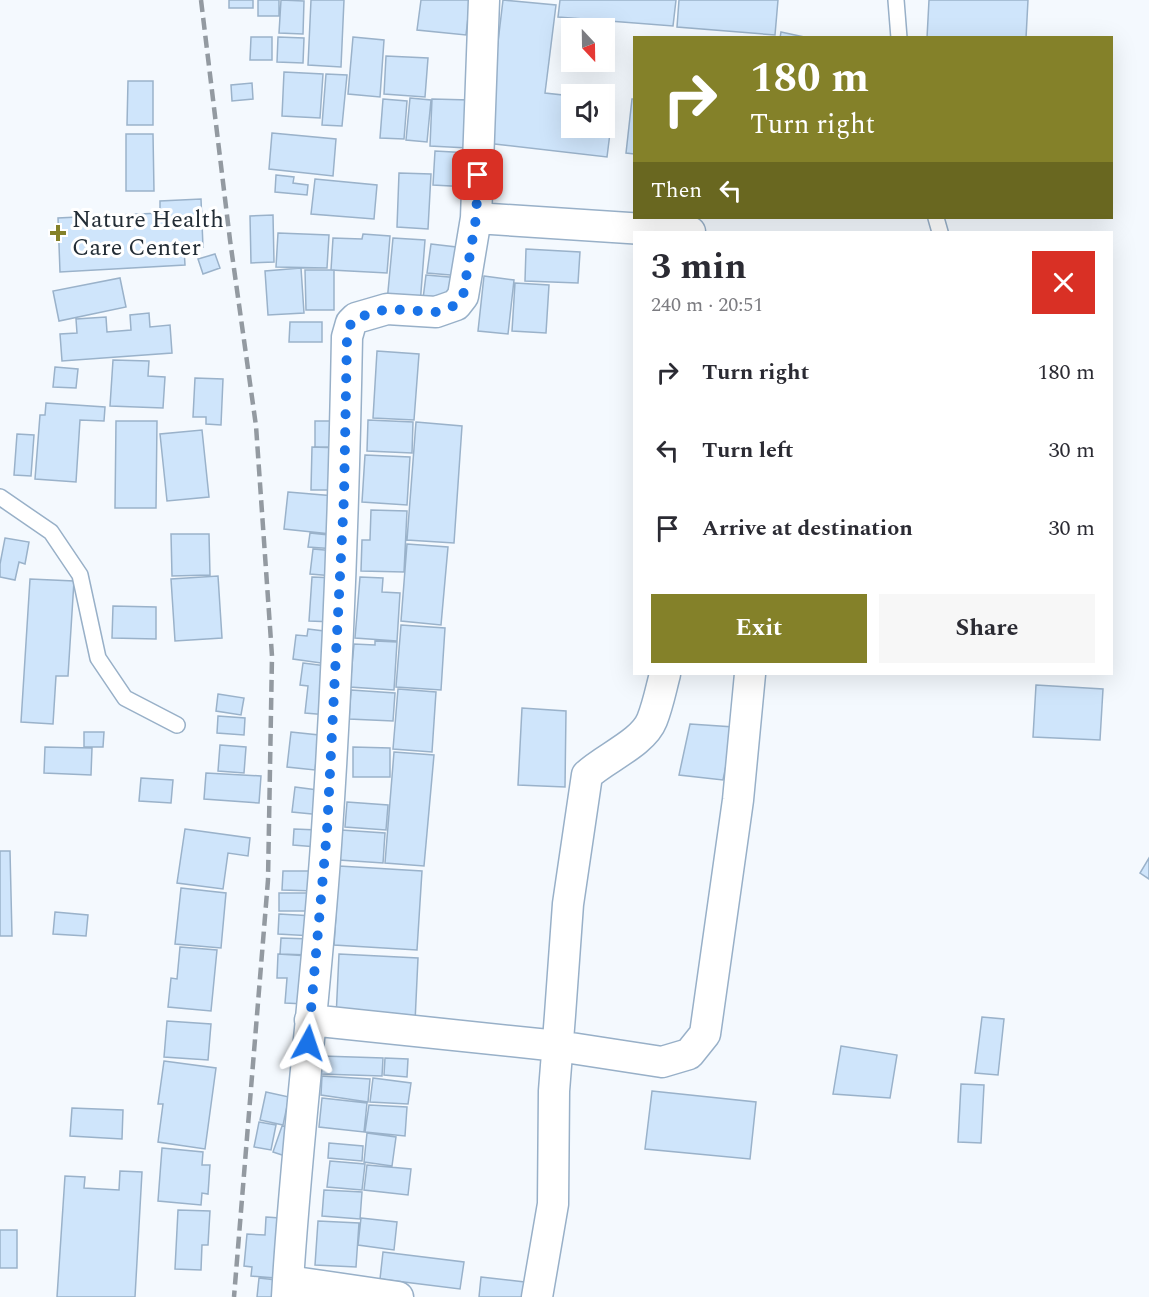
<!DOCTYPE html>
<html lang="en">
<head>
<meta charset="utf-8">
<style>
  :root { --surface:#fff; --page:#f7f7f7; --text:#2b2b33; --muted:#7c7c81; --accent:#848129 }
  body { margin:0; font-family:Spectral,serif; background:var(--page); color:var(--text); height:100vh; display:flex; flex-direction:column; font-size:22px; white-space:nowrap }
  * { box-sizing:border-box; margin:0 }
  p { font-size:20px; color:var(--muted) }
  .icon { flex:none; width:33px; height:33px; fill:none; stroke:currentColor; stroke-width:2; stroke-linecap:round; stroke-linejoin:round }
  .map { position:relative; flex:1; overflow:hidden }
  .drawer { position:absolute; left:633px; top:231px; width:480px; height:444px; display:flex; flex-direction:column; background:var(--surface); border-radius:0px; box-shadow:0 6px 24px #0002 }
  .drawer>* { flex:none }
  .top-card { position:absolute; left:633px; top:36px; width:480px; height:183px; border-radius:0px; box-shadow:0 6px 24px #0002; background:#848129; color:#fff; overflow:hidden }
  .needle { width:39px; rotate:158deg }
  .fabs { position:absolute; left:561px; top:18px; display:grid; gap:12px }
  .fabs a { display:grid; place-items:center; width:54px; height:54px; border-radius:0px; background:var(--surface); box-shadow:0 6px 24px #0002; font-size:30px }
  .pin { position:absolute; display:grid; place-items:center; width:51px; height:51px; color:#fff; margin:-26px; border-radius:12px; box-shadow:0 3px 9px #0006 }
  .me { position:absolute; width:66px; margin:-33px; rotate:5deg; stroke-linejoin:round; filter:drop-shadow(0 0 4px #0008) }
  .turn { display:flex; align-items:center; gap:21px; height:126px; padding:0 18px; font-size:27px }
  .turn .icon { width:78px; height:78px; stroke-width:2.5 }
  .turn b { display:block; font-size:42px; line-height:51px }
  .then { display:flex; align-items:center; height:57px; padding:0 18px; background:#0003; gap:12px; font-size:22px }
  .round { display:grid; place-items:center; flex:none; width:63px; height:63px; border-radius:0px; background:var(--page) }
  .head { display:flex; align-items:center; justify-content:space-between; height:102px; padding:0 18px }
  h1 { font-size:36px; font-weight:700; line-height:45px }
  .button { display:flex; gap:12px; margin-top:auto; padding:12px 18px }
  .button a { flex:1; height:69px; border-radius:0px; background:var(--accent); color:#fff; font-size:24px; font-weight:700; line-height:69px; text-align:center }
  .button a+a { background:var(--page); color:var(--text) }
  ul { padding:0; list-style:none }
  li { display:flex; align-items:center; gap:18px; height:78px; padding:0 18px }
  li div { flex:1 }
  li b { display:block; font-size:22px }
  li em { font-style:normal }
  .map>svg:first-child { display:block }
</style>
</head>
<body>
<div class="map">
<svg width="1149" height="1297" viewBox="0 0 1149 1297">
  <rect width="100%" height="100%" fill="#f4f9fe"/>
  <path fill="#cfe5fb" stroke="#9ab2ca" stroke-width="1.5" d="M229,0h24v8h-24z
    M258,0h21v16h-21z
    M281,0l23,1 -1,33 -24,-1z
    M311,0h33l-3,67 -33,-2z
    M421,0h49l-4,35 -49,-5z
    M503,0l53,5 -11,88 27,3v32h32v-28l10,1 -7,56 -121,-14z
    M560,0h116l-3,26 -115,-9z
    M679,0h99l-3,35 -98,-8z
    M929,0h99l-2,38h-99z
    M781,32l28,6h-29z
    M251,37h21v23h-22z
    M278,37l26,1 -1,25 -26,-1z
    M353,37l31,3 -4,57 -32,-3z
    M386,56l42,2 -3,39 -41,-3z
    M284,72l39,2 -3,44 -38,-2z
    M326,74l21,1 -5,51 -20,-1z
    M128,81h25v44h-26z
    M252,83l1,16 -21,2 -1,-16z
    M410,98l21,2 -4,42 -21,-2z
    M383,99l24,2 -3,38 -24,-1z
    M432,99l38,1 -2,48 -38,-2z
    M632,99h2v55l-8,-1z
    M272,133l64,6 -3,37 -64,-7z
    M126,134h27l1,57h-28z
    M435,151l36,2 -2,34 -36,-2z
    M399,173l32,1 -3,55 -31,-2z
    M276,175l18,2 -1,6 15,2 -1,10 -32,-3z
    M315,179l62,6 -3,34 -63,-5z
    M201,199l2,48 -19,1 1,17 -125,7 -2,-54 102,-5v-12z
    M273,215l1,47 -23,1 -1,-47z
    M278,233l51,2 -2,33 -51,-1z
    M363,234l27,2 -3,37 -56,-3 2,-32 29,1z
    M393,238l32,2 -5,65 -33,-3z
    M431,244l34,4 -3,28 -35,-3z
    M526,249l54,3 -2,31 -53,-2z
    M215,254l5,14 -17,6 -5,-15z
    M301,268l3,45 -36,2 -3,-44z
    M305,270h29v40h-28z
    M426,275l34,3 -15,30 -23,-1z
    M484,276l30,4 -6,54 -30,-3z
    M120,278l6,29 -67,14 -6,-30z
    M515,283l34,2 -3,48 -34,-2z
    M149,313l1,14 20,-2 2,28 -110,8 -2,-27 17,-1 -1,-14 30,-2 1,15 24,-2 -1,-15z
    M290,322h32v20h-33z
    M377,351l42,3 -5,66 -41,-2z
    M113,360l36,1 -1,15 17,1 -2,31 -53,-2z
    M55,367l23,2 -2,19 -23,-1z
    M195,378l28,1 -2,46 -15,-1v-7h-13z
    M46,403l59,4 -1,14 -24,-1 -4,62 -41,-3 5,-64h5z
    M368,420l45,2 -1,31 -45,-2z
    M116,421h41l-1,87h-41z
    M315,421h26v26h-26z
    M416,422l46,4 -8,117 -47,-3z
    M202,430l7,67 -42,4 -7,-67z
    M17,434l17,1 -3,41 -17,-1z
    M312,447l30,1 -2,42h-29z
    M365,455l45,2 -3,48 -45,-3z
    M288,492l47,4 -4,38 -47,-5z
    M371,510l36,1 -3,61 -43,-1 1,-31h8z
    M310,533l28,3 -2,13 -28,-2z
    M171,534h38l1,41 -38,1z
    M5,538l24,4 -4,22 -6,-2 -4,18 -15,-3v-13z
    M407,544l41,3 -7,78 -40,-4z
    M313,549l23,2 -2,25 -24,-2z
    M218,576l4,62 -47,3 -4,-62z
    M312,577l24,1 -2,44 -25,-1z
    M360,577l23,1 -1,14 18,1 -3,48 -42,-3z
    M30,579l44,2 -6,95h-12l-3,48 -32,-2z
    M113,606l43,1v32l-44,-1z
    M401,625l44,3 -4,62 -45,-3z
    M308,629l24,3 -4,32 -35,-5 3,-24 11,1z
    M375,641l22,1 -3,48 -44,-3 4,-43 21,1z
    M303,663l31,4 -6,48 -23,-2 3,-27 -8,-1z
    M1036,685l67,4 -3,51 -67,-3z
    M398,689l38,3 -4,60 -39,-3z
    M351,690l44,3 -2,28 -44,-2z
    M218,694l26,4 -3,17 -25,-4z
    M522,708l44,3 -1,76 -47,-2z
    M218,716l27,2 -1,17 -27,-2z
    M690,724l44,3 -11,53 -44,-5z
    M84,732h20l-1,15h-19z
    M291,732l28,3 -4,35 -28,-3z
    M220,745l26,2 -2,26 -26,-2z
    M45,747l47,1 -1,27 -47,-2z
    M353,747l37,1v29h-37z
    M394,752l40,3 -10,111 -39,-3z
    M206,773l55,3 -2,27 -55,-4z
    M141,778l32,2 -2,23 -32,-2z
    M295,787l30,4 -3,24 -30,-3z
    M347,802l41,3 -2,25 -41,-3z
    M185,829l65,9 -2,18 -20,-3 -5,36 -46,-6z
    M294,829l24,1 -1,17 -24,-2z
    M341,830l44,3 -2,30 -44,-3z
    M0,851h10l2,85h-12z
    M1149,858v21l-9,-6z
    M339,866l83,5 -5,79 -83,-5z
    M283,871h33v20l-34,-1z
    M181,888l45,5 -5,55 -46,-4z
    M279,893h32v18h-32z
    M55,912l33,3 -2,21 -33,-2z
    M279,914l35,2 -1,20 -35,-2z
    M281,938l30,1 -1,16 -30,-1z
    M180,947l37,3 -6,61 -43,-4 3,-29 6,1z
    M278,954l31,2 -4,48 -20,-1 2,-25h-10z
    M339,954l79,4 -3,64 -79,-4z
    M982,1017l22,2 -6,56 -23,-2z
    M167,1021l44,3 -3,36 -44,-3z
    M841,1046l56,9 -7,43 -57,-4z
    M322,1056l61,2 -1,18 -61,-2z
    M385,1058l23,1 -1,18 -23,-2z
    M164,1061l52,7 -11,81 -47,-7 5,-38h-5z
    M322,1076l48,3 -2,23 -47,-7z
    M373,1078l38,5 -3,21 -38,-2z
    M961,1084l23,1 -3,58 -23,-1z
    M652,1091l104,11 -6,57 -105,-10z
    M266,1092l23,5 -6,28 -23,-5z
    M322,1098l45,5 -3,29 -45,-5z
    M369,1105l38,2 -2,29 -40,-4z
    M72,1108l51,2 -1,29 -52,-3z
    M259,1122l17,3 -5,25 -17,-3z
    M282,1126l14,1 -2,32 -21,-7z
    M367,1133l29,4 -4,29 -28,-4z
    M329,1143l34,3 -1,15 -34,-3z
    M162,1148l41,4 -1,13h8l-2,29 -6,-1 -1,12 -43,-4z
    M330,1161l35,3 -3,26 -35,-3z
    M367,1165l44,4 -3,26 -44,-5z
    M120,1171l22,1 -7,125h-78l8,-121 20,1 -1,11 35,2z
    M324,1190l38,2 -2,27 -38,-3z
    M178,1210l32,1 -2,34h-6l-1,25 -26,-1z
    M266,1217l14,1 8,61 -37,-3 1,-9 -8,-1 3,-32 18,1z
    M361,1218l36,4 -3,28 -36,-5z
    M318,1221l41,2 -3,44 -41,-2z
    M0,1230h17v38h-17z
    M383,1252l81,10 -4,27 -80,-10z
    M481,1277l52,6 -2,14h-52z
    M259,1278l26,3 -2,16h-26z"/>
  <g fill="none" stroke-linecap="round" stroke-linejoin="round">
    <g stroke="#98b0c8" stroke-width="18">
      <path id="lane" d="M896,0l3,38
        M936,218l4,14
        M0,497l51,35 29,43 18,83 27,40 52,27"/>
    </g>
    <g stroke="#98b0c8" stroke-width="33">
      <path id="street" d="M476,218l214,14
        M310,1020l248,26 104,16 27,-8 16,-20 33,-234 12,-126
        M288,1281l110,16
        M287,1297c9,-156 30,-311 40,-467 11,-165 17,-329 20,-493l4,-14 5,-5 31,-9 49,3 20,-7 7,-9 13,-78 8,-218
        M537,1297l16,-93 1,-113 6,-76 8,-111 19,-129c18,-17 56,-32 65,-55 6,-15 9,-31 13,-46"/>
    </g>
    <use href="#lane" stroke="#fff" stroke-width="15"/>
    <use href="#street" stroke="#fff" stroke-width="30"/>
    <path stroke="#939aa1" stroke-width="4.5" stroke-dasharray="12 6" stroke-linecap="butt" d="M201,0l29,240 26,186 16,230 -4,224 -34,417"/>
  </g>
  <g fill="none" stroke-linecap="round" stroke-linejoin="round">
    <path stroke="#1a73e8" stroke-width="10" stroke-dasharray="0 18" d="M308,1043l19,-212 17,-334 3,-160 4,-14 5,-5 31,-9 49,3 20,-7 7,-9 13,-78 2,-43"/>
  </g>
  <path fill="#848129" stroke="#fff" stroke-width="2" d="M55 224h6v6h6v6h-6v6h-6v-6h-6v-6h6z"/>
  <g text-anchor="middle" stroke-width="6" stroke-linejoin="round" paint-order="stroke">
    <g font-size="24" fill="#232d36" stroke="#fff" text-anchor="start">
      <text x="72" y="227">Nature Health<tspan x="72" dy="28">Care Center</tspan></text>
    </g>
  </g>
</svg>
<div class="fabs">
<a><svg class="needle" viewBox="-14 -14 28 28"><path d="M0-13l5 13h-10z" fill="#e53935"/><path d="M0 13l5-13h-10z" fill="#7c7c81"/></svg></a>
<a><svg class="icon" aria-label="sound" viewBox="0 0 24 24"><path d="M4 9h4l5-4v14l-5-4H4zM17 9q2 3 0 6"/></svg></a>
</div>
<div class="pin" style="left:478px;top:175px;background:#d93025"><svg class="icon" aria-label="arrive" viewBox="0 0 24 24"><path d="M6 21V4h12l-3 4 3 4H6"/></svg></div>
<svg class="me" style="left:308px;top:1043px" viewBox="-20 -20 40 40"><path d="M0-17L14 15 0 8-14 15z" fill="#1a73e8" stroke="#fff" stroke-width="4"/></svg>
<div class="top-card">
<div class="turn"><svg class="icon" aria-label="right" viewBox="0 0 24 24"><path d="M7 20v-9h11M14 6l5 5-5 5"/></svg><div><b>180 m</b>Turn right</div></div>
<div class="then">Then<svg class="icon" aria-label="left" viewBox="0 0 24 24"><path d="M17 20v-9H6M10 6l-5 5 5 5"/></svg></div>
</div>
<section class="drawer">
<div class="head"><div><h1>3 min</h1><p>240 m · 20:51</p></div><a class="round" style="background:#d93025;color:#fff"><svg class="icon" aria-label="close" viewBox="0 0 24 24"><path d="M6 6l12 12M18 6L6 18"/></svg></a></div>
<ul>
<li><svg class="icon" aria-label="right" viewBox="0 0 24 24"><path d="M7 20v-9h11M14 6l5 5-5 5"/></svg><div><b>Turn right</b></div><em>180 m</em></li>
<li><svg class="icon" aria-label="left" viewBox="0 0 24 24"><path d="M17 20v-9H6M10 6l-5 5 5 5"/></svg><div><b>Turn left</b></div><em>30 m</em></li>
<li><svg class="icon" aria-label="arrive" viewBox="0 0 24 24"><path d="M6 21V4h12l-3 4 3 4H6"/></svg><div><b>Arrive at destination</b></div><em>30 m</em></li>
</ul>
<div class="button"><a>Exit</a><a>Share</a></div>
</section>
</div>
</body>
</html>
